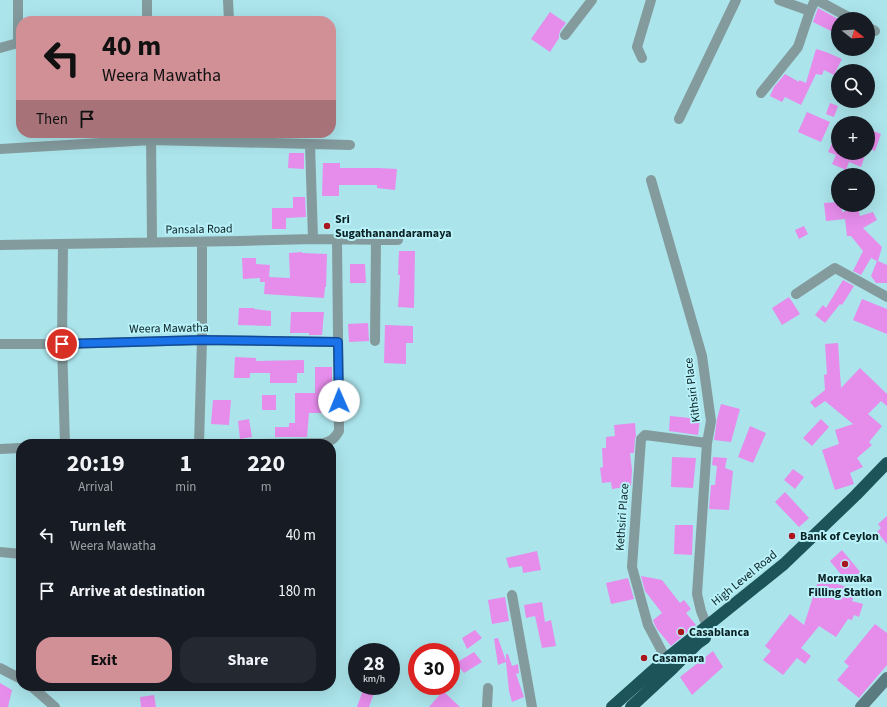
<!DOCTYPE html>
<html lang="en">
<head>
<meta charset="utf-8">
<style>
  :root { --surface:#171b24; --page:#242831; --text:#f1f3f6; --muted:#9ea1a6; --accent:#d19096 }
  body { margin:0; font-family:"Source Sans 3",sans-serif; background:var(--page); color:var(--text); height:100vh; display:flex; flex-direction:column; font-size:15px; white-space:nowrap }
  * { box-sizing:border-box; margin:0 }
  p { font-size:13px; color:var(--muted) }
  .icon { flex:none; width:22px; height:22px; fill:none; stroke:currentColor; stroke-width:2; stroke-linecap:round; stroke-linejoin:round }
  .map { position:relative; flex:1; overflow:hidden }
  .details { position:absolute; left:16px; top:439px; width:320px; height:252px; display:flex; flex-direction:column; background:var(--surface); border-radius:16px; box-shadow:0 4px 16px #0002 }
  .details>* { flex:none }
  .guide { position:absolute; left:16px; top:16px; width:320px; height:122px; border-radius:16px; box-shadow:0 4px 16px #0002; background:#d19096; color:#111; overflow:hidden }
  .needle { width:26px; rotate:107deg }
  .buttons { position:absolute; left:831px; top:12px; display:grid; gap:8px }
  .buttons a { display:grid; place-items:center; width:44px; height:44px; border-radius:50%; background:var(--surface); box-shadow:0 4px 16px #0002; font-size:20px }
  .speed { position:absolute; left:348px; top:643px; display:flex; gap:8px; font-size:20px; font-weight:700; text-align:center }
  .speed>* { display:grid; place-content:center; width:52px; height:52px; border-radius:50%; background:var(--surface); box-shadow:0 4px 16px #0002; line-height:1 }
  .speed small { font-size:10px; font-weight:400 }
  .speed .limit { border:6px solid #d22; background:#fff; color:#111 }
  .pin { position:absolute; display:grid; place-items:center; width:34px; height:34px; color:#fff; margin:-17px; border:2px solid #fff; border-radius:50%; box-shadow:0 1px 4px #0007 }
  .me { position:absolute; width:44px; margin:-22px; rotate:359deg; stroke-linejoin:round; filter:drop-shadow(0 0 3px #0008) }
  .turn { display:flex; align-items:center; gap:14px; height:84px; padding:0 20px; font-size:18px }
  .turn .icon { width:52px; height:52px; stroke-width:2.5 }
  .turn b { display:block; font-size:28px; line-height:34px }
  .then { display:flex; align-items:center; height:38px; padding:0 20px; background:#0003; gap:8px; font-size:15px }
  .eta { display:flex; justify-content:space-evenly; align-items:center; height:68px; text-align:center }
  .eta b { font-size:24px; font-weight:700; line-height:28px }
  .cta { display:flex; gap:8px; margin-top:auto; padding:8px 20px }
  .cta a { flex:1; height:46px; border-radius:16px; background:var(--accent); color:#111; font-size:16px; font-weight:700; line-height:46px; text-align:center }
  .cta a+a { background:var(--page); color:var(--text) }
  ul { padding:0; list-style:none }
  li { display:flex; align-items:center; gap:12px; height:56px; padding:0 20px }
  li div { flex:1 }
  li b { display:block; font-size:15px }
  li em { font-style:normal }
  .map>svg:first-child { display:block }
</style>
</head>
<body>
<div class="map">
<svg width="887" height="707" viewBox="0 0 887 707">
  <rect width="100%" height="100%" fill="#abe4eb"/>
  <path fill="#e68ceb" d="M818,8l20,11v3l-5,10 -20,-10z
    M550,12l16,11 -6,8 -1,4v3l-9,14 -19,-13z
    M816,49l10,3 16,7 -8,16 -10,-5 -2,5 -6,-1 -15,31 -16,-8 -3,5 -12,-6 4,-9 11,-13 14,8v-2l7,3z
    M830,103l8,3 -4,11 -8,-3z
    M807,112l23,10 -9,20 -23,-10z
    M868,129l13,5 -6,17 -7,-3z
    M838,130v23h28l-5,14 -12,-5 -3,8 -14,-6 4,-9 -8,-3z
    M289,153h15v16l-16,-1z
    M323,163h17v5h38l19,1 -2,21 -18,-2v-3h-38v11h-17z
    M293,197h12l1,20 -20,1v11h-14v-21h21z
    M838,202v3h4v7l16,-4 2,8 13,-4 4,8 -14,8 19,19 -4,14 9,4v18h-11l-5,-7 6,-15 -6,-3 -10,17 -8,-4 10,-20 -12,-15h-4l-2,-17 -19,2 -2,-18z
    M804,226l4,8 -9,5 -4,-9z
    M399,251h16l-1,57 -16,-1 2,-32h-2z
    M302,252v1l25,1 -1,33h-1l-1,11 -60,-4 1,-12h-5v-4l-17,1 -1,-21h14v6l14,1 -1,12 21,1 -1,-25z
    M350,264h15l1,19h-16z
    M843,280l11,6 -12,19 -2,-1 -15,19 -10,-8 8,-10 3,3z
    M789,297l11,17 -18,11 -10,-17z
    M862,299l25,10v25l-34,-14z
    M239,308h15v1l17,2v15l-33,-1z
    M291,312h33l-2,23h-13v-2h-19z
    M368,323l1,18 -20,1 -1,-18z
    M385,325l28,1v17h-7v21l-22,-1z
    M838,343l3,45 19,-20 27,26v12l-6,-5 -13,13 14,12 -13,16 3,3 -15,13 6,9 -13,6 4,11 -19,6 -13,-40 17,-6 -4,-14 18,-6 -28,-23 -10,7 -5,-6 15,-12 -1,-15 3,-1 -2,-30z
    M235,357l21,1v3l48,-1v13h-7v10h-27v-10h-20v5h-16z
    M315,367h17v46h-23l-2,24h-32v-10h14v-4h6v-30h20z
    M262,395h14v15h-14z
    M213,400h18l-2,25 -18,-1z
    M721,404l19,5 -9,33 -17,-2 3,-21z
    M670,416l30,3 -2,16 -29,-4z
    M249,419l3,18 -12,2 -2,-18z
    M821,419l8,8 -17,19 -9,-8z
    M635,423l1,13 -1,3 -1,14h-4l2,17 -1,16 -19,3 -1,-7 -9,1 -2,-15 3,-1 -1,-19h4v-11l9,-1 -1,-11z
    M750,426l16,7 -13,30 -15,-6z
    M672,457l24,1 -3,30 -22,-1z
    M713,457l14,1 -2,10 8,3 -4,39 -20,-1 2,-24h4l2,-19 -5,-1z
    M793,469l11,8 -9,12 -11,-9z
    M785,492l24,26 -10,9 -24,-25z
    M887,516v28l-10,-12 4,-4 -3,-4z
    M675,525h18l-1,30 -18,-1z
    M842,550l19,23 -12,11 -19,-23z
    M537,551l4,19 -18,3 -1,-7 -13,2 -3,-10z
    M641,576l21,4 18,23 4,-3 7,9 -5,4 10,12 -25,21 -14,-17 -3,-6 -1,-3 9,-7 -17,-22z
    M628,578l6,21 -23,5 -5,-21z
    M819,578l37,12 -4,11 11,3 -4,13 -5,-2 -2,5 -4,-1 -12,18 -17,-11 -18,22 10,8 -6,8 -8,-6 -14,17 -20,-15 8,-9 -6,-5 25,-32 14,11z
    M505,597l4,24 -17,3 -4,-24z
    M542,602l3,20 6,-2 5,26 -14,2 -7,-32 -9,2 -2,-13z
    M875,624l12,9v32l-28,33 -22,-18 12,-14 -5,-4z
    M475,630l7,8 -15,11 -5,-11z
    M498,638l8,23v-7h2l4,12 6,-2 1,9 -3,1 8,23 -12,5 -3,-11 -3,-29 -8,3 -4,-26z
    M713,651l10,16 -31,28 -12,-18z
    M474,652l8,10 -18,11 -8,-10z
    M0,683l12,7 -4,17h-8z
    M364,687l11,3 -6,17h-12z
    M443,691l17,16h-31z
    M154,695l2,12h-15l-1,-10z"/>
  <g fill="none" stroke-linecap="round" stroke-linejoin="round">
    <path stroke="#849b9d" stroke-width="10" d="M147,0v21
      M228,0l1,21
      M779,0l31,11
      M817,0l35,19
      M868,27l7,4
      M565,35l27,-35
      M18,43v-43
      M0,48l18,-5h3
      M642,58l-5,-11 14,-47
      M761,93l37,-46 12,-36 5,-11
      M679,119l57,-119
      M151,133l1,109
      M310,144l3,95
      M0,149l151,-9 199,5
      M651,180l51,176 9,65 -4,22 -10,151 4,17 6,15
      M63,244l-1,100 3,100
      M0,245l240,-4 73,-2 85,1
      M796,294l39,-26 52,29
      M375,341l1,-101
      M0,344h62l140,-4 136,2
      M199,444l3,-104v-98
      M257,444l67,-1c8,-2 11,-5 15,-12l-2,-191
      M0,449l21,-1
      M0,552l21,2
      M512,595l20,112
      M666,659l-18,-34 -16,-58 9,-128 4,-4 62,8
      M0,668l21,11
      M31,686l24,21
      M487,707l1,-19"/>
    <path stroke="#5a7c81" stroke-width="12" d="M861,707l26,-29"/>
    <path stroke="#1c545a" stroke-width="12" d="M612,707l54,-48 118,-95 72,-69 31,-32
      M631,707l42,-39 25,-25 7,-5"/>
  </g>
  <g fill="none" stroke-linecap="round" stroke-linejoin="round">
    <g stroke="#114b97" stroke-width="10">
      <path id="route" d="M62,344l140,-4 136,2 1,59"/>
    </g>
    <use href="#route" stroke="#1a73e8" stroke-width="7"/>
  </g>
  <g fill="#aa1620" stroke="#b8f1f8" stroke-width="1.5">
    <circle cx="327" cy="226" r="4"/>
    <circle cx="792" cy="536" r="4"/>
    <circle cx="845" cy="564" r="4"/>
    <circle cx="681" cy="632" r="4"/>
    <circle cx="644" cy="658" r="4"/>
  </g>
  <g text-anchor="middle" stroke-width="4" stroke-linejoin="round" paint-order="stroke">
    <g font-size="12" font-weight="bold" fill="#092023" stroke="#b8f1f8" text-anchor="start">
      <text x="335" y="223">Sri<tspan x="335" dy="14">Sugathanandaramaya</tspan></text>
      <text x="800" y="540">Bank of Ceylon</text>
      <text x="845" y="582" text-anchor="middle">Morawaka<tspan x="845" dy="14">Filling Station</tspan></text>
      <text x="689" y="636">Casablanca</text>
      <text x="652" y="662">Casamara</text>
    </g>
    <g font-size="12" fill="#092023" stroke="#b8f1f8">
      <text transform="translate(199 229) rotate(-1)" y="4">Pansala Road</text>
      <text transform="translate(169 328) rotate(-1)" y="4">Weera Mawatha</text>
      <text transform="translate(692 390) rotate(-97)" y="4">Kithsiri Place</text>
      <text transform="translate(622 517) rotate(-86)" y="4">Kethsiri Place</text>
      <text transform="translate(744 578) rotate(-39)" y="4">High Level Road</text>
    </g>
  </g>
</svg>
<div class="buttons">
<a><svg class="needle" viewBox="-14 -14 28 28"><path d="M0-13l5 13h-10z" fill="#e53935"/><path d="M0 13l5-13h-10z" fill="#9ea1a6"/></svg></a>
<a><svg class="icon" aria-label="search" viewBox="0 0 24 24"><circle cx="10" cy="10" r="6"/><path d="M15 15l6 6"/></svg></a>
<a>+</a>
<a>−</a>
</div>
<div class="speed"><div>28<small>km/h</small></div><div class="limit">30</div></div>
<div class="pin" style="left:62px;top:344px;background:#d93025"><svg class="icon" aria-label="arrive" viewBox="0 0 24 24"><path d="M6 21V4h12l-3 4 3 4H6"/></svg></div>
<svg class="me" style="left:339px;top:401px" viewBox="-20 -20 40 40"><circle r="19" fill="#fff"/><path d="M0-13L10 11 0 6-10 11z" fill="#1a73e8"/></svg>
<div class="guide">
<div class="turn"><svg class="icon" aria-label="left" viewBox="0 0 24 24"><path d="M17 20v-9H6M10 6l-5 5 5 5"/></svg><div><b>40 m</b>Weera Mawatha</div></div>
<div class="then">Then<svg class="icon" aria-label="arrive" viewBox="0 0 24 24"><path d="M6 21V4h12l-3 4 3 4H6"/></svg></div>
</div>
<section class="details">
<div class="eta">
<div><b>20:19</b><p>Arrival</p></div>
<div><b>1</b><p>min</p></div>
<div><b>220</b><p>m</p></div>
</div>
<ul>
<li><svg class="icon" aria-label="left" viewBox="0 0 24 24"><path d="M17 20v-9H6M10 6l-5 5 5 5"/></svg><div><b>Turn left</b><p>Weera Mawatha</p></div><em>40 m</em></li>
<li><svg class="icon" aria-label="arrive" viewBox="0 0 24 24"><path d="M6 21V4h12l-3 4 3 4H6"/></svg><div><b>Arrive at destination</b></div><em>180 m</em></li>
</ul>
<div class="cta"><a>Exit</a><a>Share</a></div>
</section>
</div>
</body>
</html>
